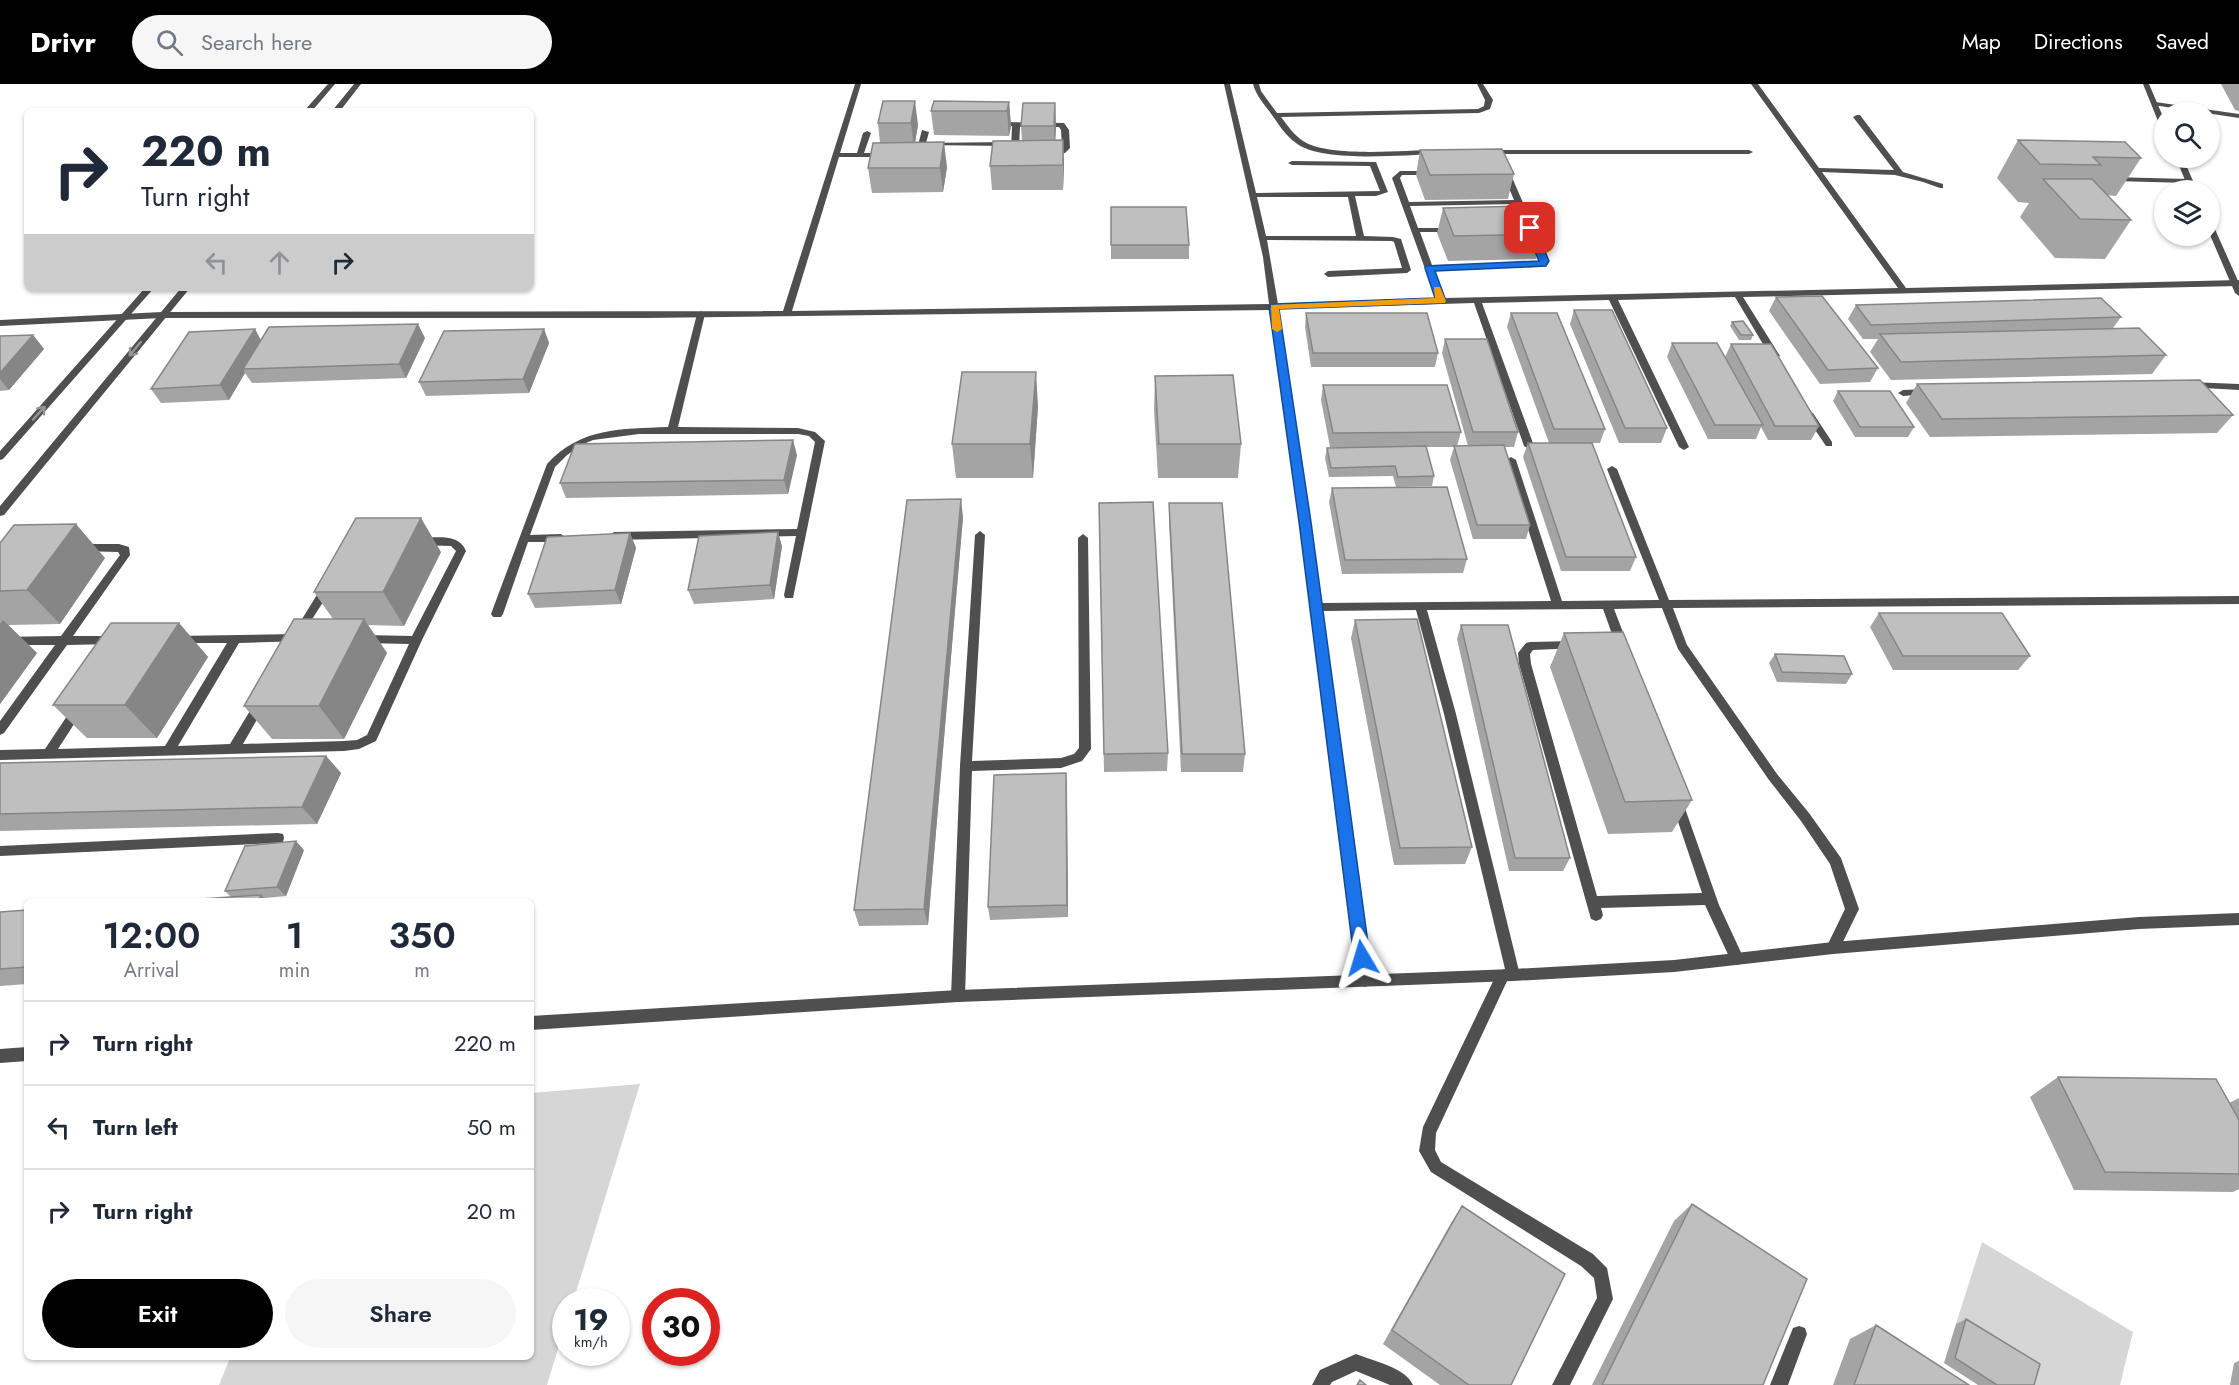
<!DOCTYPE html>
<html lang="en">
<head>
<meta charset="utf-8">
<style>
  :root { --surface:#fff; --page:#f6f6f7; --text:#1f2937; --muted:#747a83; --line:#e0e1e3; --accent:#000 }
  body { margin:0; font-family:Jost,sans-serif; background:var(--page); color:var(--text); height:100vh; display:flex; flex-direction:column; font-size:22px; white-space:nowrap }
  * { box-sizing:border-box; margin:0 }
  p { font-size:20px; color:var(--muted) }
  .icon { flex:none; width:33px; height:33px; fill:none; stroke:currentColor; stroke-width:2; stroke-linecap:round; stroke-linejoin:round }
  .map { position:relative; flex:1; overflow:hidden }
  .side { position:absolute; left:24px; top:814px; width:510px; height:462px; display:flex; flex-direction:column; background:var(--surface); border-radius:9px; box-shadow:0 2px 4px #0004 }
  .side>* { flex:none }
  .guide { position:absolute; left:24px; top:24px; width:510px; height:183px; border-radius:9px; box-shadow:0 2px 4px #0004; background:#fff; color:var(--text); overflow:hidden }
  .buttons { position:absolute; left:2154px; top:18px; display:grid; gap:12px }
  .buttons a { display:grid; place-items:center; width:66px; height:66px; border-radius:50%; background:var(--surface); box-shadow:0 2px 4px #0004; font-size:30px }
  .speed { position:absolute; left:552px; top:1204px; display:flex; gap:12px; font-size:30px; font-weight:700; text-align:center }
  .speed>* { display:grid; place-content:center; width:78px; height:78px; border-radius:50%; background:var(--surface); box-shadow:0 2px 4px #0004; line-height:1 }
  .speed small { font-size:15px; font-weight:400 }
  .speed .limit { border:9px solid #d22; background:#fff; color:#111 }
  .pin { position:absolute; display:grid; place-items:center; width:51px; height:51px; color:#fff; margin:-26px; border-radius:12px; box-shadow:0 3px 9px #0006 }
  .me { position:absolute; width:66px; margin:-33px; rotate:353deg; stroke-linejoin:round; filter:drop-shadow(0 0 4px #0008) }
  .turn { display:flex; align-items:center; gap:21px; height:126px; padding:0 18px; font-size:27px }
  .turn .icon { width:78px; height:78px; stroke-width:2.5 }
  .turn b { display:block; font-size:42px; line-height:51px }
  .lanes { display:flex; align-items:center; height:57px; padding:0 18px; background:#0003; justify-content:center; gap:30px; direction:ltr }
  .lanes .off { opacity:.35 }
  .eta { display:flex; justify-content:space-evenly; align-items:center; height:102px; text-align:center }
  .eta b { font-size:36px; font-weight:600; line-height:42px }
  .action { display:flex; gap:12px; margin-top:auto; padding:12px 18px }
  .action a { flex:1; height:69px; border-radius:36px; background:var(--accent); color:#fff; font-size:24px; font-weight:600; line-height:69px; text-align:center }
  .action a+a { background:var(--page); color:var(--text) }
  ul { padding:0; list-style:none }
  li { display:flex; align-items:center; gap:18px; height:84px; padding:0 18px; border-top:2px solid var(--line) }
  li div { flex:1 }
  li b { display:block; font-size:22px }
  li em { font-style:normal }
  header { display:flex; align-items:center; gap:36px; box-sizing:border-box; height:84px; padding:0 30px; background:var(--accent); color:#fff }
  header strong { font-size:28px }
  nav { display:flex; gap:33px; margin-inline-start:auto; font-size:21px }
  .search { width:420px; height:54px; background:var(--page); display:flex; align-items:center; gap:15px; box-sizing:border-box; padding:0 21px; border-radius:33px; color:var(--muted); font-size:22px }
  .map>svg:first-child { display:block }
</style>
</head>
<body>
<header>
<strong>Drivr</strong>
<div class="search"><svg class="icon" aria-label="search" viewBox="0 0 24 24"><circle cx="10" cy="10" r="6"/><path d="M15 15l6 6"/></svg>Search here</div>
<nav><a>Map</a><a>Directions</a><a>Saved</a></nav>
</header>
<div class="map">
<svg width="2239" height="1301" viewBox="0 0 2239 1301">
  <rect width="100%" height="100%" fill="#fff"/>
  <path fill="#d6d6d6" d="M640,1000l-67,218h-7l-1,24 -18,59h-328l11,-27h301v-265z
    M1982,1158l151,90 -13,53h-97l-67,-61z"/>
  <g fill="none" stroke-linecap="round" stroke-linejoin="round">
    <path fill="#4f4f4f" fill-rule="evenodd" d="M1253,0h6l2,7 16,22 201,-4 6,-3 1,-6 -8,-16h6l10,16 -3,9 -11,4 -198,4c6,8 13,18 22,24 26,17 101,9 133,9l4,2 -4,2c-34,1 -114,9 -140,-11 -10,-7 -17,-18 -24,-28 -7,-10 -16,-19 -19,-31z
      M1486,66h263l4,2 -4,2h-260l-4,-2z
      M701,227l4,3 -27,113 120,1 17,4 10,9 -32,157h-8l-1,-3 12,-59 -182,4 -5,-4 5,-4 183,-3 18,-87 -6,-6 -11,-2h-159l-46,6 -14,6 -13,10 -11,11 -25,68 31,-1 5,4 -5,4h-33l-25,72 -2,3h-8l-2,-3 56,-150c34,-37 74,-35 121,-37l29,-113z
      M420,454c16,0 39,-5 46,13l-44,89 -46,101 -17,8 -15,2 -344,9v-10l45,-1 30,-45 4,-1 6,4 -27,42 107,-3 62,-103h-49l-4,-1 -2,-3 2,-3 122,-2 -2,-2 29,-47 4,-1 5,4 -30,47 2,3 -2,3 -63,2 -61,103 52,-2 27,-45 4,-1 6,4 -24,42 101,-3 13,-1 10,-5 42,-91 -45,-1 -6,-4 6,-4 48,1 44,-85 -5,-5 -35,-1 -1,-3z
      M82,460h37l10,3 1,8 -57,81h42l6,4 -6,4 -48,1 -63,88 -4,2v-14l55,-76h-55v-8l61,-1 59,-81 -2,-3 -40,-1 -1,-3 1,-3z"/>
    <path fill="#4f4f4f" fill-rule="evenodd" d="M855,0h6l-21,69h17l6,-20 4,-2 4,2 -7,20h23l4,2 -4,2h-48l-47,154 477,-7 -6,-47 -39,-173h6l26,109 124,-2 -10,-25 -78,-1 -4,-2 4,-2 84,1 12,30 -12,4h-21l9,40 29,1 8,2 10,31 -4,3 -79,4 -4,-3 4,-3 74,-3 -8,-26 -2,-1 -125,-1 11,64 158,-5 -44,-121 8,-7h33l4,2 -4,2h-31l-2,3 9,24 105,-2 -10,-24 -4,-3 7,-2 4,4 19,44 -7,2 -7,-17 -106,2 8,22h36l4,2 -4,2h-34l12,33 105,-2 3,-3 -11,-25 4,-2 4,2 11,26 -9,6 -105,3 10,28 454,-10 -147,-204h7l61,84 75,2 -41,-53 4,-2h3l43,57 40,12v4h-3l-17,-6 -28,-7 -73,-3 84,116 333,-8v6l-496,11 37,59 -5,3 -5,-3 -35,-59 -117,3 71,147 -5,3 -5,-3 -70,-147 -127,3 52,143 -5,3 -5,-3 -50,-143 -195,6 42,294 230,-2 -45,-141 5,-3 5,3 46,141 97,-1 -52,-131 5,-3 5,3 52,131 570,-4v8l-566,4 14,37 90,129 32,39 32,45 18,51 -21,43 -5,2 -5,-2 -2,-4 19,-39 -15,-45 -29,-43 -32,-41 -91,-131 -16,-41 -48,1 14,36 -6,4 -6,-4 -13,-36 -176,1 29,104 64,261 -2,4 -5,2 -5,-2 -72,154 -1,17 6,12 152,92 14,14 6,31 -43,86h-18l45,-87 -3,-20 -13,-12 -150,-94 -12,-21 4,-24 75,-156 7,-2 -61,-255 -28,-104 -94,1 50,370 -2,4 -5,2 -5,-2 -2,-4 -58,-459 -30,-212 -625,8h-483l-162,8v-6l162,-8 621,-1zM1257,113h91l8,39h-90z
      M2155,18l84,12v4l-86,-13v-2z
      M993,38l71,1 5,7 1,18 -5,5 -19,2v-4l16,-4 -1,-17 -2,-3h-39l-1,21 5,4 -7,2 -6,-5 1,-23h-16l-4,-2z
      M922,46l7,2 -3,11 81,-1 4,2 -4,2 -81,-1 -4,2 -4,-2z
      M2110,93l79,2 4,2 -4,2 -76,-2 -4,-2z
      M2189,298l50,2v6l-53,-3 -2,-2z
      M1926,305l5,3 -2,2 -26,2 -5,-3 5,-3z
      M1810,328l3,1 19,29v4h-6l-21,-31z
      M980,447l5,4 -13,226 89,-3 13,-4 5,-6 -1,-210 5,-4 5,4 3,211 -9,12 -21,7 -89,3 -7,225 -2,5 -5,1 -5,-1 -2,-5 9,-230 15,-231z
      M1575,557l4,1 2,3 -2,3 -46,2 -3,4 1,10 66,232 105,-3 -31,-92 2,-4h8l38,108 25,54 -2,4 -5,2 -5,-2 -27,-58 -104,3 2,7 -2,4 -5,2 -5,-2 -72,-255 -1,-11 8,-10 4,-1z
      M278,749l5,1 1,4 -1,4 -5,1 -278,13v-10z
      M1799,1242l6,2 2,6 -19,51h-18l23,-57z
      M1356,1270c17,7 49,13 57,31h-23l-34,-14 -24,11 -2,3h-18l8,-15z"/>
    <path fill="#4f4f4f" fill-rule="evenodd" d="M328,0h7l-23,27h-8z
      M354,0h7l-21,27h-8z
      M2143,0h6l15,35v9l-4,-2z
      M2176,74h7l14,32h-8z
      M2210,141l4,2 25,56v13l-4,-3 -25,-58z
      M145,204h9l-151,171 -3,1v-9z
      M181,204h9l-186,227 -4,1v-10z
      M2239,829v12l-100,4 -306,25 -159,18 -161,9 -555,21 -427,28v-14l427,-26 555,-21 161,-9 159,-18 306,-25z
      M27,963v14l-27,2v-14z"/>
  </g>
  <path fill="#a4a4a4" d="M2221,0h18v27l-4,-1z
    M883,17l35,24 -3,18 32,24 -4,25 -71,1 -4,-25 12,-25 -2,-20z
    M1009,18l2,24 -2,10 -75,-1 -3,-24z
    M1055,19l1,24 -1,13 9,25 -1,25h-71l-2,-24 32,-25 -1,-15z
    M2018,56l123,18 -25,38 -9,-1 24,25 -26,39 -50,-1 -35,-41 9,-14 -11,-1 -21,-24z
    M1420,66l94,24 -6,25 -83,1 -9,-25z
    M1111,123l78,38v14h-78z
    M1443,124l100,26 -7,25 -88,2 -11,-28z
    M1776,213l102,71 -8,14 -50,2 -51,-73z
    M1856,221l265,12 -8,11 53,27 -14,19 -261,6 -21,-28 8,-13h-15l-15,-20z
    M1574,226l93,118 -6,15h-42l-49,-119z
    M1306,229l132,40 -3,14h-124l-6,-40z
    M1511,229l94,116 -5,14h-51l-42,-116z
    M1732,238l21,13 -2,5h-12l-9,-14z
    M544,245l5,14 -20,50 -103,3 -7,-14z
    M33,251l11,14 -35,41 -9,1v-55z
    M425,254l-19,40 -154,5 -7,-10 -16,27 -68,3 -10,-14 110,-50z
    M1445,255l73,93 -4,15h-10l26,78 -4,14h-53l-23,-79 4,-13h-28l8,29 -2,10 -36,1 -3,-11 -64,1 -4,-19 2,-10 70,-1h-67l-9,-47 2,-15 138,47 -4,14h11l-26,-93z
    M1672,259l53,14 6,-13 88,82 -8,14h-43l-7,-13 -5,12h-48l-41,-82z
    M1155,292l86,68 -3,34h-80l-4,-68z
    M1917,300l316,31 -16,18 -287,4 -24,-34z
    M1838,307l76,36 -6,10h-53l-22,-36z
    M1038,322l-5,72h-77l-4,-34z
    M1528,359l108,114 -6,14h-69l-38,-114z
    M797,371l-9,39 -222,4 -6,-15z
    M1332,404l135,71 -4,14 -121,1 -13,-72z
    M1099,419l69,250 -1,18 -63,1z
    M1169,419l76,251 -2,18h-62l-12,-250z
    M963,433l-35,408 -69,1 -5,-16z
    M630,449l6,15 -15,56 -86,4 -7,-14z
    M0,459l105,15 -45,66 -52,1 29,28 -37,51z
    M782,462l-8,53 -80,5 -6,-14z
    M441,468l-37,74 -36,-1 19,28 -43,86h-72l-28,-33 89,-87 -19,-27z
    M1879,529l151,43 -12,14h-125l-23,-43z
    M1355,536l117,227 -7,17 -71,1 -43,-227z
    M179,539l29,34 -51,81h-70l-34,-33z
    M1461,541l109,233 -7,13h-54l-52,-232z
    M1564,549l128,167 -20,32 -64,2 -58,-167z
    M1775,570l77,20 -6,10 -69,-2 -8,-19z
    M326,672l15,17 -24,51 -317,7v-68z
    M1066,689l2,144 -78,3 -2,-13z
    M304,766l-18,46 -22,2 4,4h-110l73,-5 -6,-6z
    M27,826v74l-27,2v-74z
    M2058,993l171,26 10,-5v91l-6,3 -159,-2 -44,-93z
    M1692,1120l71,181h-171l82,-164z
    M1462,1122l49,179h-71l-57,-41 68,-121z
    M1966,1235l68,66h-56l-34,-22 12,-39z
    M1876,1241l93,60h-136l17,-46z
    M2239,1277v24h-9l4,-22z"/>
  <path fill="#868686" d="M915,17l3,24 -4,23 -3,-25z
    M1009,18l2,24 -2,10 -2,-25z
    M1055,19l1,24 -1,23 -1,-24z
    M1063,56l1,25 -1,25z
    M944,58l3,25 -4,25 -3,-24z
    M418,240l7,14 -19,40 -7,-14z
    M255,245l8,15 -20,25 2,4 -16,27 -9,-15z
    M544,245l5,14 -20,50 -6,-14z
    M33,251l11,14 -35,41 -9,-11v-6z
    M1036,288l2,34 -5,72 -3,-34z
    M793,356l4,15 -9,39 -4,-14z
    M961,415l2,18 -35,408 -4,-16z
    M421,434l20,34 -37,74 -21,-34z
    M76,440l29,34 -45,66 -33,-34z
    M778,448l4,14 -8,53 -4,-14z
    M630,449l6,15 -15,56 -6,-14z
    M364,535l23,34 -43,86 -25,-33z
    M3,536l34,33 -37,51v-80z
    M179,539l29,34 -51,81 -32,-33z
    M326,672l15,17 -24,51 -15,-17z
    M1066,689l1,14 1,130 -1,-12z
    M296,757l8,9 -18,46 -9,-9z
    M261,811l7,7h-10z"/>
  <path fill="#bfbfbf" stroke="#868686" stroke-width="1.5" d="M883,17h32l-4,22h-33z
    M934,17l75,1 -2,9h-76z
    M1023,19h32l-1,23h-33z
    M1063,56v25l-73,1 3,-25z
    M2018,56l107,2 16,16 -48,-1 8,8 -61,-1z
    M944,58l-4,26h-72l5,-25z
    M1502,65l12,25 -84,1 -10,-25z
    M2043,95h49l39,41 -51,-1z
    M1529,122l14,28 -89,2 -11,-28z
    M1111,123h75l3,38h-78z
    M1822,212l56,72 -50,2 -52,-73z
    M2101,214l20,19 -250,8 -15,-20z
    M1574,226h38l55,118h-42z
    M1306,229h121l11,40h-125z
    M1511,229h46l48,116h-51z
    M1743,237l10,14h-12l-9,-13z
    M418,240l-19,40 -156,5 26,-42z
    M2139,244l27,27 -265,7 -21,-28z
    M255,245l-35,56 -69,4 38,-57z
    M544,245l-21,50 -104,3 25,-51z
    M33,251l-33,38v-37z
    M1445,255h42l31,93h-45z
    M1672,259h45l46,82h-48z
    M1731,260h40l48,82h-44z
    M962,288h74l-6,72h-78z
    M1233,291l8,69h-82l-4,-68z
    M2200,296l33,35 -291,4 -25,-35z
    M1323,301h124l14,47 -128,1z
    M1838,307h52l24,36h-54z
    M793,356l-9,40 -224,3 15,-39z
    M1528,359h64l44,114h-70z
    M1504,361l26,80h-53l-23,-79z
    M1426,362l8,30 -36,1 -3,-11 -64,2 -4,-20z
    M1447,403l20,72 -122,1 -13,-72z
    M961,415l-37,410 -70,1 53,-410z
    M1153,418l15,251 -64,1 -5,-251z
    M1169,419h53l23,251h-63z
    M356,434h65l-38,74h-69z
    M76,440l-49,66 -27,1v-48l14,-18z
    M778,448l-8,53 -82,5 11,-54z
    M630,449l-15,57 -87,4 19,-57z
    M1879,529h123l28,43h-127z
    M294,535h70l-45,87h-75z
    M1417,535l55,228 -72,1 -45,-228z
    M111,539h68l-54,82h-72z
    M1461,541h47l62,233h-55z
    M1623,548l69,168 -67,2 -61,-169z
    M1775,570l69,2 8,18 -70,-2z
    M326,672l-24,51 -302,7v-51z
    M1066,689l1,132 -79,2 6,-132z
    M296,757l-19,46 -52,4 20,-45z
    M261,811l-3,7h-101z
    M27,826v57l-27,2v-57z
    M2058,993l158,2 23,41v54l-134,-2z
    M1692,1120l115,75 -44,106h-161z
    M1462,1122l103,68 -54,111h-42l-77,-55z
    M1966,1235l74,45 -6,21h-37l-42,-27z
    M1876,1241l93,60h-115z
    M1360,1296l6,5h-9z"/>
  <defs><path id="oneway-shaft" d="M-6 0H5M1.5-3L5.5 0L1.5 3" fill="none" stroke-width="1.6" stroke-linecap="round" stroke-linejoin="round" transform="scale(1.5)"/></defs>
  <g stroke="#959595">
    <use href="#oneway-shaft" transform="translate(135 265) rotate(129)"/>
    <use href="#oneway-shaft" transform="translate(39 329) rotate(-48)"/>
  </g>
  <path fill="#1a73e8" stroke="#114b97" stroke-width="1.5" d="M1530,141l5,3 14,33 -3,5 -111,5 11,30 -1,2 -166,6 32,213 59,436 -3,5 -5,2 -6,-2 -2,-5 -55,-436 -30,-215 5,-3 161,-6 -10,-30 1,-2 113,-5 -14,-33z"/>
  <path fill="#f59e0b" d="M1434,203h6l6,14 -1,2 -166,6 3,20 -5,3 -5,-3 -1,-24 164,-7z"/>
</svg>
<div class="buttons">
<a><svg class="icon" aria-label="search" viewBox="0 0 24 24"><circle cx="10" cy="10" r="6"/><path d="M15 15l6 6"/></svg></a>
<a><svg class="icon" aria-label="layers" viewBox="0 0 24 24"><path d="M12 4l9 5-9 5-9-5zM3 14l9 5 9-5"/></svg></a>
</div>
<div class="speed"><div>19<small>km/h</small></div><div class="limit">30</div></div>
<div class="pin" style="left:1530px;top:144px;background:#d93025"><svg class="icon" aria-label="arrive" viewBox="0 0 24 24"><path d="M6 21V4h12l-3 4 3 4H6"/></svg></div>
<svg class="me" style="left:1362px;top:874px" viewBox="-20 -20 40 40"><path d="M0-17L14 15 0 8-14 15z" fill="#1a73e8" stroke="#fff" stroke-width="4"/></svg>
<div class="guide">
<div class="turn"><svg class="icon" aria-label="right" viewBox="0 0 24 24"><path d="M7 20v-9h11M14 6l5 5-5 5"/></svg><div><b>220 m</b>Turn right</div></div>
<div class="lanes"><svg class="icon off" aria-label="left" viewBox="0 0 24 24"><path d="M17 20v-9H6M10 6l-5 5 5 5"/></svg><svg class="icon off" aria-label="ahead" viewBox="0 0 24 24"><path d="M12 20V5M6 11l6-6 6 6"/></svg><svg class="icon" aria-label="right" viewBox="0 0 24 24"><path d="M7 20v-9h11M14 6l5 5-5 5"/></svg></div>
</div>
<section class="side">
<div class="eta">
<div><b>12:00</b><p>Arrival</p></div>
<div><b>1</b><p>min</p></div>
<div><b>350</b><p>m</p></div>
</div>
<ul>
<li><svg class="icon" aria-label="right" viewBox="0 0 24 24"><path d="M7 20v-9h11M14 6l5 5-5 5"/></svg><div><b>Turn right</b></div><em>220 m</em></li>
<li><svg class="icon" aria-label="left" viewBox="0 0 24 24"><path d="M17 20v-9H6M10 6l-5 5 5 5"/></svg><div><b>Turn left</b></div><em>50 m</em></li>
<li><svg class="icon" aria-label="right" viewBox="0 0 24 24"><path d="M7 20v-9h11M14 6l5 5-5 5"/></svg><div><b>Turn right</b></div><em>20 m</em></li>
</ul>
<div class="action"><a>Exit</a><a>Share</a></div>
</section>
</div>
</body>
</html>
